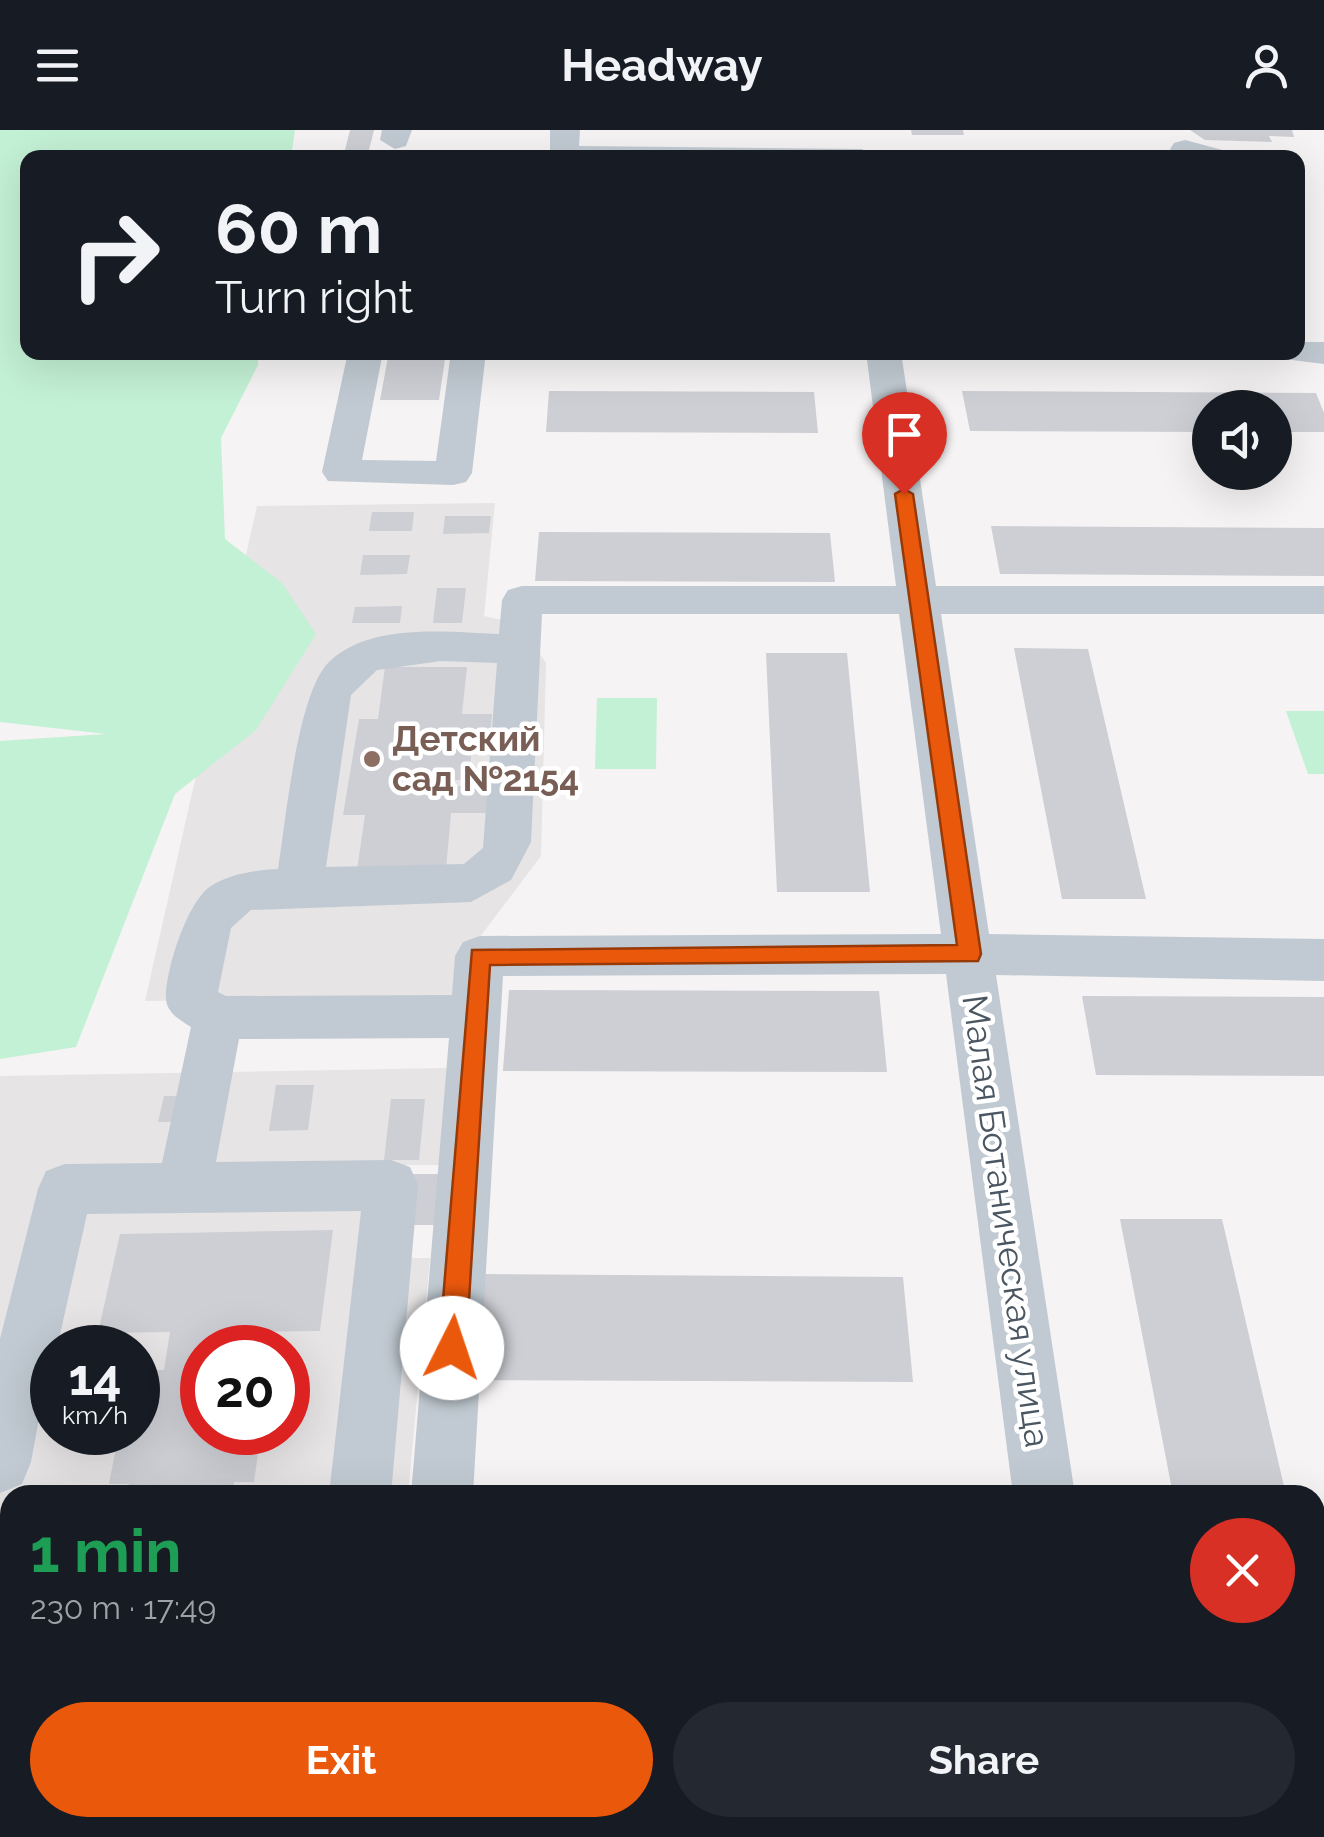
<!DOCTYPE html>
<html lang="en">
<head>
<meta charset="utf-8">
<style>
  :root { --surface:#171b24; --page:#242831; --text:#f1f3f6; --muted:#9ea1a6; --accent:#ea580c }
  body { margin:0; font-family:Raleway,sans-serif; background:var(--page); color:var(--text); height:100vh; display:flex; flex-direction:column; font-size:38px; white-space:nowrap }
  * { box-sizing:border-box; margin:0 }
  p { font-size:32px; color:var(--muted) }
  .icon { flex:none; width:55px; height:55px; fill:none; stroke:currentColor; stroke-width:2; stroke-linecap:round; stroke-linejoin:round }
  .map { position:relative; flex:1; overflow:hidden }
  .drawer { position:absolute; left:0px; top:1355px; width:1325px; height:352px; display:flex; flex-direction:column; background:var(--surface); border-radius:30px 30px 0 0; box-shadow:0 10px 40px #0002 }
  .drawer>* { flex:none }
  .guide { position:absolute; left:20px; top:20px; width:1285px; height:210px; border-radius:20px; box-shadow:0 10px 40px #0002; background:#171b24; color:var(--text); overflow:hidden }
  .controls { position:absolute; left:1192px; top:260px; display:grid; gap:20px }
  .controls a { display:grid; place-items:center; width:100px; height:100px; border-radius:50%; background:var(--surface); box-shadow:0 10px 40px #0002; font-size:50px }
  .speed { position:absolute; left:30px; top:1195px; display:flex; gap:20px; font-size:50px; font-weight:700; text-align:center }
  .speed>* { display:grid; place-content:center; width:130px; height:130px; border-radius:50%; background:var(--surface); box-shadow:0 10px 40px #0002; line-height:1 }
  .speed small { font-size:25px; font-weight:400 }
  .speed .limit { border:15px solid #d22; background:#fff; color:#111 }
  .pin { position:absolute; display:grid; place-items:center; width:85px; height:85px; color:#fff; margin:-102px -42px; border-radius:50% 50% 50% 0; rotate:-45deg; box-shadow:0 0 10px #0007 }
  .pin .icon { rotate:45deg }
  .me { position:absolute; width:110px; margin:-55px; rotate:4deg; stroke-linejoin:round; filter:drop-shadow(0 0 8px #0008) }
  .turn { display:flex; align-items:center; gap:35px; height:210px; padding:0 30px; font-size:45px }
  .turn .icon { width:130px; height:130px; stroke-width:2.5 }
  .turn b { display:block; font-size:70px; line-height:85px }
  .round { display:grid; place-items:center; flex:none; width:105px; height:105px; border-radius:52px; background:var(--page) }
  .head { display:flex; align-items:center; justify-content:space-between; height:170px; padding:0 30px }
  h1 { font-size:60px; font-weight:700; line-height:75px; color:#1e9e55 }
  .primary-button { display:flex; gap:20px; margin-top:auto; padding:20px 30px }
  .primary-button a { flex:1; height:115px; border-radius:60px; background:var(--accent); color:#fff; font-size:40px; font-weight:700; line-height:115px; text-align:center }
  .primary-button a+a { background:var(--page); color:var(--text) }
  header { display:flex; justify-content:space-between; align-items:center; height:130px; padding:0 30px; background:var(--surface); font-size:45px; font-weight:700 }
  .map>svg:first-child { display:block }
</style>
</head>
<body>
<header><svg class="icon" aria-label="menu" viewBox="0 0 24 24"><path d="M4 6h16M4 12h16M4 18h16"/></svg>Headway<svg class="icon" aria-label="person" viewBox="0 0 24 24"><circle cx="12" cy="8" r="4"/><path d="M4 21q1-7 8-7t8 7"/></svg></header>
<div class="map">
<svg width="1324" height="1707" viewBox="0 0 1324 1707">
  <rect width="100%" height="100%" fill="#f5f3f3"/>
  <path fill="#e6e4e5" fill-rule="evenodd" d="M495,373l-11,113 36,8 26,39 -5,193 -83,110 -4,30 -309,5 112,-495z
    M448,938l-9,97h-38l-9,93h38l-22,237h-398v333h368l-1,9h-377v-761zM52,1218h86v84h-86zM202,1218h86v84h-86z"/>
  <path fill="#c3f1d5" d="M0,0h295l-4,27 -263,1v194l230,1v12l-37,73 4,101 57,44 34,51 -60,96 -81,64 -99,253 -76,12v-318l106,-7 -106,-12z
    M597,568h60l-1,71h-61z
    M1286,581h38v63h-16z"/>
  <path fill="#cdcfd5" d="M350,0h24l-7,28h-24z
    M911,0h52l1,5h-52z
    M1190,0h102l2,7 -25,-1 3,6 -67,-2z
    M389,222h57l-7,48h-59z
    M549,261l265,1 4,41 -272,-1z
    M962,261l354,2 8,20v19h-49v-24h-65v24l-240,-1z
    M372,382h42l-2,19h-43z
    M445,386h46l-2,17 -46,1z
    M991,396l333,2v48l-324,-2z
    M539,402l291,1 5,49 -300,-1z
    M363,425h47l-3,19 -47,1z
    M437,458h29l-4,35h-29z
    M402,476l-2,17h-48l3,-16z
    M1014,518l74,1 58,250h-84z
    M766,523h81l23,239h-93z
    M385,537h82l-5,47h30l-2,26h-31l-1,6h14l-3,34h-14l-1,6h34l-2,27h-35l-5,56 -89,1 8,-55h-22l16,-96h19z
    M509,860l370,1 8,81 -384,-1z
    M1082,866l242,1v79l-228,-1z
    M276,955h38l-6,45 -39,1z
    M164,966h23l-5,26h-24z
    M391,969h34l-6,61h-35z
    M408,1044h41l-5,51h-41z
    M1120,1089h102l64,276h-113z
    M333,1100l-13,101 -77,1 -2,16h-39v84h59l-7,50h-20l-2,13h-105l2,-11h-20l10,-52h19l13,-62h13l6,-38 -72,1 22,-99z
    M483,1144l420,3 10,105 -439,-2z
    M1315,1496l9,32v179h-86l-2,-9h79z"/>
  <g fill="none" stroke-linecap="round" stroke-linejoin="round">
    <path fill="#c1cad2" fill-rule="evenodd" d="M382,0h30l-6,16 -11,3 -15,-9z
      M550,0h30l-1,16 283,3 15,9h-327z
      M1185,10l45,12 4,6 -60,-3 -4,-6 4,-6z
      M1298,212h26v22l-40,-5 -5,-7h19z
      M348,222h35l-21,108 74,1 15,-109h35l-14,121 -6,9 -13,3 -125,-4 -6,-9z
      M866,222h35l35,234h388v28h-383l48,320 335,5v42l-328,-6 79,520h-62l-67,-521 -443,2 -30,519h-62l38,-457 -210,1 -23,123 175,-2 19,7 8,18 -27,310h-62l32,-284 -274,3 -30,134h-5l-21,114 -9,22 -22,9v-154l38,-150 8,-18 19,-7 97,-1 29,-136c-11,-7 -24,-14 -25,-28 -1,-27 21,-98 45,-113 19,-12 45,-16 67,-17 8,-48 19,-176 51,-207 41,-40 119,-30 170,-28l3,-34 6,-10 14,-4h374zM542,484h357l42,320 -461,2 -17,6 -8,14 -3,39 -226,1 -8,-4 13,-64 20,-18 220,-8 40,-22 20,-38zM441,531l56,2 -14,185 -19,16 -138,3 25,-172 26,-25z
      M0,1619h10v68h-10z
      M1056,1698h70l1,9h-70z"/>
  </g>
  <path fill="#ea580c" stroke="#983908" stroke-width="2.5" d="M904,359l9,5 68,460 -3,7 -488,4 -24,383 -4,9 -10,4 -9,-4 -4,-9 33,-398 485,-5 -62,-451z"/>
  <circle fill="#8d6e63" stroke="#fff" stroke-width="4" cx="372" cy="629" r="10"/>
  <g text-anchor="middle" stroke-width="9" stroke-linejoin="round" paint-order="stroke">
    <g font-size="35" font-weight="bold" fill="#785e54" stroke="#fff" text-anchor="start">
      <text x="392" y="621">Детский<tspan x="392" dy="40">сад №2154</tspan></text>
    </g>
    <g font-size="35" fill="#4a5661" stroke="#fff">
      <text transform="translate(1006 1091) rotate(82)" y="12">Малая Ботаническая улица</text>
    </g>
  </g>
</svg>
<div class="controls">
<a><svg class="icon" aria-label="sound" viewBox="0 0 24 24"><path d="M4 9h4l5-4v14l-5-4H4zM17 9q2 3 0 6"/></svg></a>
</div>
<div class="speed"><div>14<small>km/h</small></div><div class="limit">20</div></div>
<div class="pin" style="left:904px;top:364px;background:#d93025"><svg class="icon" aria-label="arrive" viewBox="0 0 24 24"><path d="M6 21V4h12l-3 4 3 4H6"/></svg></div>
<svg class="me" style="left:452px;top:1218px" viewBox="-20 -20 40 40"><circle r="19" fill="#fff"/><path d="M0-13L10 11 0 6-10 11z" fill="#ea580c"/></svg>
<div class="guide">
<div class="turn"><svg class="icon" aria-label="right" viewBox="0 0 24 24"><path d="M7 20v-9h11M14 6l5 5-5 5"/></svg><div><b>60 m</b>Turn right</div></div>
</div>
<section class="drawer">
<div class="head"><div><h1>1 min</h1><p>230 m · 17:49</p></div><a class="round" style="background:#d93025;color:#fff"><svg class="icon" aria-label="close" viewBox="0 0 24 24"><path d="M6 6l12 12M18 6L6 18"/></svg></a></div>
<div class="primary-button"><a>Exit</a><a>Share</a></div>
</section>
</div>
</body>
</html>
